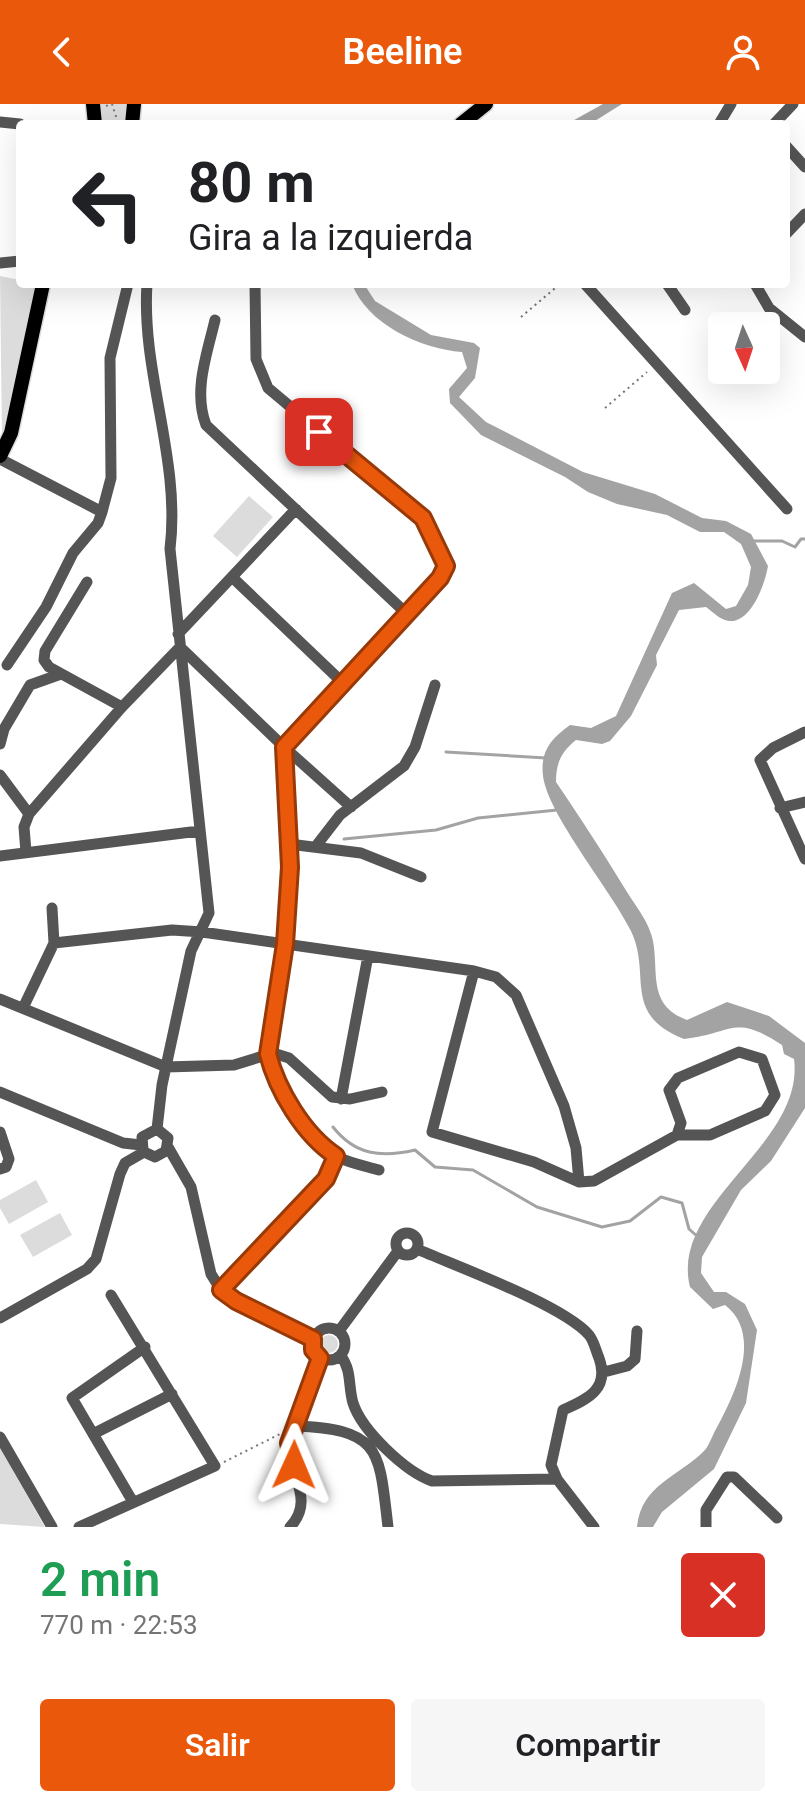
<!DOCTYPE html>
<html lang="es">
<head>
<meta charset="utf-8">
<style>
  :root { --surface:#fff; --page:#f6f6f6; --text:#202124; --muted:#757577; --accent:#ea580c }
  body { margin:0; font-family:Roboto,sans-serif; background:var(--page); color:var(--text); height:100vh; display:flex; flex-direction:column; font-size:30px; white-space:nowrap }
  * { box-sizing:border-box; margin:0 }
  p { font-size:26px; color:var(--muted) }
  .icon { flex:none; width:44px; height:44px; fill:none; stroke:currentColor; stroke-width:2; stroke-linecap:round; stroke-linejoin:round }
  .map { position:relative; height:1423px; overflow:hidden }
  .sheet { display:flex; flex-direction:column; background:var(--surface); flex:1 }
  .sheet>* { flex:none }
  .guide { position:absolute; left:16px; top:16px; width:774px; height:168px; border-radius:8px; box-shadow:0 8px 32px #0002; background:#fff; color:var(--text); overflow:hidden }
  .needle { width:52px; rotate:177deg }
  .controls { position:absolute; left:708px; top:208px; display:grid; gap:16px }
  .controls a { display:grid; place-items:center; width:72px; height:72px; border-radius:8px; background:var(--surface); box-shadow:0 8px 32px #0002; font-size:40px }
  .pin { position:absolute; display:grid; place-items:center; width:68px; height:68px; color:#fff; margin:-34px; border-radius:16px; box-shadow:0 4px 12px #0006 }
  .me { position:absolute; width:88px; margin:-44px; rotate:1deg; stroke-linejoin:round; filter:drop-shadow(0 0 6px #0008) }
  .turn { display:flex; align-items:center; gap:28px; height:168px; padding:0 40px; font-size:36px }
  .turn .icon { width:104px; height:104px; stroke-width:2.5 }
  .turn b { display:block; font-size:56px; line-height:68px }
  .round { display:grid; place-items:center; flex:none; width:84px; height:84px; border-radius:8px; background:var(--page) }
  .overview { display:flex; align-items:center; justify-content:space-between; height:136px; padding:0 40px }
  h1 { font-size:48px; font-weight:600; line-height:60px; color:#1e9e55 }
  .primary-button { display:flex; gap:16px; margin-top:auto; padding:16px 40px }
  .primary-button a { flex:1; height:92px; border-radius:8px; background:var(--accent); color:#fff; font-size:32px; font-weight:600; line-height:92px; text-align:center }
  .primary-button a+a { background:var(--page); color:var(--text) }
  header { display:flex; justify-content:space-between; align-items:center; height:104px; padding:0 40px; background:var(--accent); color:#fff; font-size:36px; font-weight:600 }
  .map>svg:first-child { display:block }
</style>
</head>
<body>
<header><svg class="icon" aria-label="back" viewBox="0 0 24 24"><path d="M15 5l-7 7 7 7"/></svg>Beeline<svg class="icon" aria-label="person" viewBox="0 0 24 24"><circle cx="12" cy="8" r="4"/><path d="M4 21q1-7 8-7t8 7"/></svg></header>
<div class="map">
<svg width="805" height="1423" viewBox="0 0 805 1423">
  <rect width="100%" height="100%" fill="#fff"/>
  <path fill="#dcdcdc" d="M97,0h31v16l-28,4z
    M0,172l20,4v4h16l-34,154z
    M249,392l24,21 -36,40 -24,-21z
    M36,1076l12,22 -39,22 -9,-16v-8z
    M60,1109l12,22 -39,22 -13,-22z
    M320 1240a9 9 0 1 1 18 0a9 9 0 1 1-18 0Z
    M0,1344l45,79 -45,-3z"/>
  <path fill="#a3a3a3" d="M603,0h19l-32,20h-23z
    M352,180h12l11,17 56,34 43,8 6,5 -5,30 -16,19 27,25 97,50 72,22 47,24 24,3 25,13 17,32c-3,18 -17,57 -39,55 -9,-1 -16,-9 -23,-14l-27,3 -23,45 1,10 -26,51 -21,25 -8,3 -26,-4c-15,12 -20,23 -20,42 25,37 48,72 71,110 10,16 22,30 26,49 6,32 -6,64 34,79l40,-18 42,14 36,27v65l-34,53 -30,29 -39,67 -1,16 13,19h12l19,12 12,26 -11,73 -32,66 -52,43 -9,15h-16c4,-42 41,-50 67,-76 5,-5 8,-15 12,-22 18,-33 48,-94 9,-124l-12,4 -23,-22c-21,-84 115,-142 104,-228l-10,-5 -2,-9c-49,-32 -49,-11 -98,-6 -63,-25 -32,-64 -53,-108 -20,-41 -83,-116 -88,-155 -3,-25 8,-37 27,-51l21,3 25,-12 56,-123 22,-10 32,26 10,-3 12,-21 3,-18 -10,-23 -17,-12h-24l-33,-17 -50,-11 -29,-12 -23,-15 -84,-42 -31,-32 -1,-14 18,-21 -5,-16c-41,-3 -95,-28 -110,-68z"/>
  <g fill="none" stroke-linecap="round" stroke-linejoin="round">
    <path stroke="#a3a3a3" stroke-width="3" d="M754,437h28l13,6 6,-8h4
      M446,648l100,6
      M344,735l92,-9 42,-12 79,-8
      M333,1023c22,28 48,31 82,23l20,17 38,3 64,37 65,20 28,-6 31,-24 21,6 7,26 9,8"/>
    <g stroke="#dbdbdb" stroke-width="17">
      <path id="major" d="M93,0l2,20
        M132,20l2,-20
        M461,20l25,-20
        M0,352l11,-23 32,-149"/>
    </g>
    <path stroke="#777" stroke-width="2" stroke-dasharray="2 4" stroke-linecap="butt" d="M106,2l6,-2 6,19
      M521,213l39,-33
      M605,304l42,-36
      M224,1358l56,-28"/>
    <path stroke="#555" stroke-width="11" d="M0,18l20,2
      M719,20l12,-20
      M774,20l19,-20
      M786,42l19,21
      M786,130l19,-20
      M0,159l20,-2
      M147,180c-6,89 34,175 23,265l39,364 -18,38 -29,134 -5,44
      M585,180l202,225
      M667,180l18,26
      M755,180l14,24 36,29
      M215,216c-8,34 -22,71 -9,105l201,189
      M0,355l102,53
      M232,473l111,106
      M87,478l-42,69 -1,9 5,7 73,40
      M178,530l118,-125
      M7,561l39,-58 27,-54 25,-30 4,-11 9,-34 -1,-120 18,-74
      M805,628l-32,16 -13,12 45,99
      M0,640l4,-15 26,-44 31,-11
      M0,671l29,39
      M351,703l-67,-60 6,120 -5,77 -17,110c8,29 40,90 69,103 13,6 28,9 42,13
      M780,704l25,-6
      M289,740l72,9 60,24
      M316,742l24,-31 64,-49 11,-19 20,-62
      M26,748l-2,-25 5,-13 93,-107 58,-60 104,100 156,-169 6,-12 -23,-48 -155,-130 -12,-29 -1,-75
      M0,752l199,-25
      M52,804l2,35
      M474,867l-42,161 102,30 45,20 15,-1 83,-46h33l55,-24 10,-16 -13,-36 -23,-7 -61,26 -9,12 12,33 -4,12
      M0,895l166,68 68,-2 39,-12 16,5 43,39 18,2 32,-7
      M23,904l31,-65 118,-13 30,2 272,39 22,6 20,18 48,111 12,42 3,34
      M0,988l123,51 18,2
      M341,995l27,-143
      M0,1028l9,27 -3,8 -6,2
      M168,1043l23,40 20,87 10,16 15,11 77,38
      M143,1046l-1,-13 15,-8
      M144,1048l11,5 11,-6 2,-13 -11,-9
      M396 1140a11 11 0 1 1 22 0a11 11 0 1 1-22 0Z
      M417,1145c41,18 146,56 172,86 5,6 7,16 10,23 11,31 -11,41 -36,52l-12,55 6,14 37,48
      M221,1186l105,-111 10,-23
      M0,1214l87,-49 9,-10 24,-85 5,-11 19,-11
      M313 1240a16 16 0 1 1 32 0a16 16 0 1 1-32 0Z
      M339,1227l59,-80
      M341,1252c11,15 7,30 12,47 9,28 53,69 79,78l125,-2
      M604,1268l23,-6 8,-7 2,-28
      M295,1322c87,3 84,25 93,101
      M93,1330l79,-40
      M0,1333l52,90
      M133,1398l-61,-104 73,-51
      M79,1423l136,-61 -104,-171
      M290,1423c26,-27 -2,-53 0,-84 1,-23 22,-62 30,-85
      M706,1423v-17l21,-33h7l43,41"/>
    <use href="#major" stroke="#000" stroke-width="14"/>
  </g>
  <g fill="none" stroke-linecap="round" stroke-linejoin="round">
    <g stroke="#983908" stroke-width="20">
      <path id="route" d="M294,1361l-5,-22 31,-85 -7,-8v-11l-77,-38 -15,-11 105,-111 10,-23c-32,-21 -59,-66 -68,-102l17,-110 5,-77 -6,-120 156,-169 6,-12 -23,-48 -104,-86"/>
    </g>
    <use href="#route" stroke="#ea580c" stroke-width="14"/>
  </g>
</svg>
<div class="controls">
<a><svg class="needle" viewBox="-14 -14 28 28"><path d="M0-13l5 13h-10z" fill="#e53935"/><path d="M0 13l5-13h-10z" fill="#757577"/></svg></a>
</div>
<div class="pin" style="left:319px;top:328px;background:#d93025"><svg class="icon" aria-label="arrive" viewBox="0 0 24 24"><path d="M6 21V4h12l-3 4 3 4H6"/></svg></div>
<svg class="me" style="left:294px;top:1361px" viewBox="-20 -20 40 40"><path d="M0-17L14 15 0 8-14 15z" fill="#ea580c" stroke="#fff" stroke-width="4"/></svg>
<div class="guide">
<div class="turn"><svg class="icon" aria-label="left" viewBox="0 0 24 24"><path d="M17 20v-9H6M10 6l-5 5 5 5"/></svg><div><b>80 m</b>Gira a la izquierda</div></div>
</div>
</div>
<section class="sheet">
<div class="overview"><div><h1>2 min</h1><p>770 m · 22:53</p></div><a class="round" style="background:#d93025;color:#fff"><svg class="icon" aria-label="close" viewBox="0 0 24 24"><path d="M6 6l12 12M18 6L6 18"/></svg></a></div>
<div class="primary-button"><a>Salir</a><a>Compartir</a></div>
</section>
</body>
</html>
